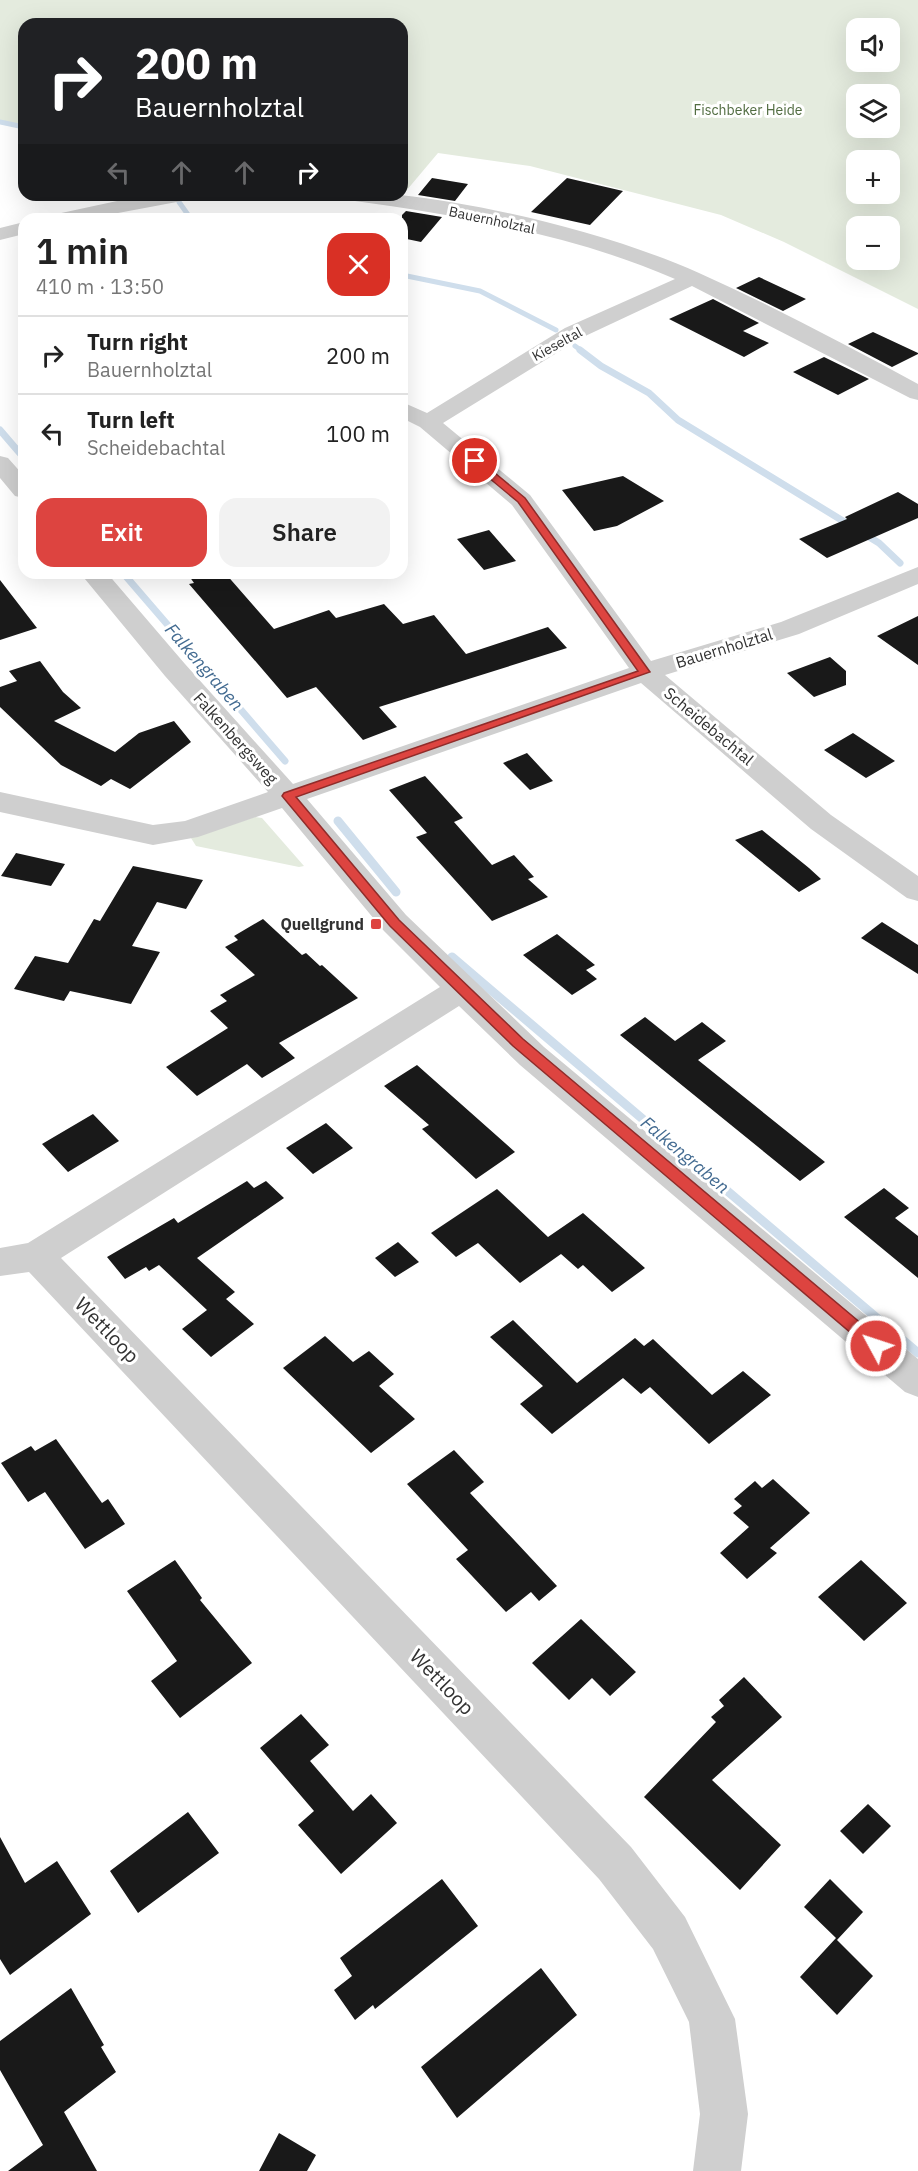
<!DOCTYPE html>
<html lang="en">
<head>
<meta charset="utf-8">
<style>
  :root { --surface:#fff; --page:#f2f2f2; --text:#222; --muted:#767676; --line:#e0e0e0; --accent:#dd4440 }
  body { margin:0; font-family:"IBM Plex Sans",sans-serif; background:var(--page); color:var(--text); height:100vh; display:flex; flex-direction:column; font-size:22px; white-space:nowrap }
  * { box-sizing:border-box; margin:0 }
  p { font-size:20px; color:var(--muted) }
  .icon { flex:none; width:33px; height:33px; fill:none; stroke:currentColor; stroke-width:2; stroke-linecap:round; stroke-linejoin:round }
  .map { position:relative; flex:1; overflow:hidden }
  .sheet { position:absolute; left:18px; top:213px; width:390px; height:366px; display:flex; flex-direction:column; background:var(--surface); border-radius:18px; box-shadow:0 6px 24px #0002 }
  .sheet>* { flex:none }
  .guide { position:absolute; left:18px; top:18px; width:390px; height:183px; border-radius:18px; box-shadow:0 6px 24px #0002; background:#202124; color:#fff; overflow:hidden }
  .tools { position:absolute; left:846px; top:18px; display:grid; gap:12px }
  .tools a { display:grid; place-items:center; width:54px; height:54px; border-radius:12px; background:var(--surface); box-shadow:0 6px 24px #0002; font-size:30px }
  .pin { position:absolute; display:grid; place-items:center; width:51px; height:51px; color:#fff; margin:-26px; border:3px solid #fff; border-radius:50%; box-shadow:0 2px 6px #0007 }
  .me { position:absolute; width:66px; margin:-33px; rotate:310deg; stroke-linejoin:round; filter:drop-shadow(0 0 4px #0008) }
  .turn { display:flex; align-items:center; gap:21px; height:126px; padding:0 18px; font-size:27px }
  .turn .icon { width:78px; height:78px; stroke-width:2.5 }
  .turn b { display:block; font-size:42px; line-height:51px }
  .lanes { display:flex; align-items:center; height:57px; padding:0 18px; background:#0003; justify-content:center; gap:30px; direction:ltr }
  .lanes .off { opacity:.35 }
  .round { display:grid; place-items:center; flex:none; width:63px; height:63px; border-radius:18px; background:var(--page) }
  .summary { display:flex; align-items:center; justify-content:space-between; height:102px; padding:0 18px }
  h1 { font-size:36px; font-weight:600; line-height:45px }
  .primary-button { display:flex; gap:12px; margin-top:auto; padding:12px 18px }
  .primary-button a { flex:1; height:69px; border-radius:18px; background:var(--accent); color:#fff; font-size:24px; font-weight:600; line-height:69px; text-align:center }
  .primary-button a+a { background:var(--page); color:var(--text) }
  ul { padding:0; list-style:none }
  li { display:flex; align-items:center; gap:18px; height:78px; padding:0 18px; border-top:2px solid var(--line) }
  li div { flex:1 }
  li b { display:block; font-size:22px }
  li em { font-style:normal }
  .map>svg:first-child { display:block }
</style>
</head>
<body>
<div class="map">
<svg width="918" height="2171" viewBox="0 0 918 2171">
  <rect width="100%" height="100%" fill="#fff"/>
  <path fill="#e4ebde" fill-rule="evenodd" d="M0,0h918v309l-134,-67 -63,-27 -191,-49 -92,-13 -37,44 -18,-2h19v-171h-378v103l-24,-3zM856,28h34v34h-34zM856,94h34v34h-34zM856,160h34v34h-34zM856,226h34v34h-34z
    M255,817l7,1 42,48 -5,1 -103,-21 -5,-8z"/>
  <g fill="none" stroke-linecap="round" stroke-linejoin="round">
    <path stroke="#cfdeec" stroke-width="5" d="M0,122l24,5
      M179,202l12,17
      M402,275l78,16 76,39
      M575,346l7,5"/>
    <path stroke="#cfdeec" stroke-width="7" d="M580,350l21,16 48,27 29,27 201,123 21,20
      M0,430l24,28
      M123,573l162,188"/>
    <path stroke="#cfdeec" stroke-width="9" d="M338,821l58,71
      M452,957l466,396"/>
  </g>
  <path fill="#191919" d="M432,178l36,6 -13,17 -37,-6z
    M567,178l56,13 -33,34 -59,-13z
    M406,211l36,6 -21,25 -19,-4v-23z
    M759,277l47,22 -23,12 -47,-23z
    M713,299l46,24 -16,8 26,12 -25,14 -75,-38z
    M873,332l45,21v1l-26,13 -44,-23z
    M824,357l45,22 -31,16 -45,-23z
    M623,476l41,25 -47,25 -23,5 -32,-41z
    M898,492l20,12v14l-91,40 -28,-19 48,-20 -2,-2z
    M489,530l13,15 14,16 -32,9 -27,-31z
    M187,573h38l49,56 55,-19 7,8 48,-14 19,20 31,-9 32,39 82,-27 19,21 -188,59 18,20 -34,13 -47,-53 -29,11 -98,-114 5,-1z
    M0,580l37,48 -37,12z
    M918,616v49l-41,-29z
    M830,657l16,14v14l-32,12 -27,-24z
    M40,661l23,31 18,16 -27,13 61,31 24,-19 35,-12 17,21 -61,47 -19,-10 -10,7 -40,-21 -61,-58v-20l17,-6 -8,-10z
    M853,733l42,28 -29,17 -42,-28z
    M527,753l26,28 -23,9 -27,-27z
    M425,776l38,42 -9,4 38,43 22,-10 20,22 -6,2 20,18 -56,24 -76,-84 11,-4 -38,-43z
    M762,830l47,38 12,11 -22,13 -64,-52z
    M16,853l49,11 -14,22 -50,-10z
    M133,866l70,14 -17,29 -29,-7 -25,44 28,6 -29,52 -61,-13 -6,10 -50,-12 21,-33 33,7 26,-44 6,2z
    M263,919l39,36 4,-2 14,13 2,-1 36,33 -79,45 16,15 -33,20 -15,-14 -50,32 -31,-29 62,-39 -18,-17 17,-10 -7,-6 35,-20 -30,-28 13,-7 -4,-4z
    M882,922l36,23v29l-57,-36z
    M557,934l38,31 -9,5 11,9 -25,16 -49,-40z
    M645,1017l30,24 27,-19 24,19 -28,19 127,102 -25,19 -180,-146z
    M417,1065l53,47 45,40 -39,27 -54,-50 7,-4 -45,-39z
    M93,1114l26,27 -51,31 -26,-28z
    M326,1123l27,25 -40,26 -27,-26z
    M247,1181l7,7 12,-7 18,17 -87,60 38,34 -9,7 28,25 -43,33 -29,-28 25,-19 -48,-45 -10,6 -3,-4 -21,12 -18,-22 67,-39 4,5z
    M884,1188l25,20 -14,10 23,18v42l-74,-61z
    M497,1189l51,48 35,-24 62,55 -33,24 -29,-27 -5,4 -17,-15 -41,29 -42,-40 -22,14 -25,-24z
    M398,1242l21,20 -24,15 -20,-19z
    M513,1320l64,63 58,-45 9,8 9,-7 59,56 31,-24 28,24 -62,49 -59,-57 -9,7 -18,-16 -71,56 -32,-30 23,-18 -53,-49z
    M325,1336l28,26 16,-11 25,23 -15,12 36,33 -44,34 -88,-85z
    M56,1439l46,64 6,-4 17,25 -40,25 -40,-57 -17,10 -27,-39 30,-17 4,5z
    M454,1450l30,32 -14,11 87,93 -18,15 -8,-9 -25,20 -50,-53 12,-9 -61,-66z
    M773,1479l37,34 -40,35 7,5 -30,26 -27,-26 29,-26 -16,-14 9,-7 -8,-7 21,-18 7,7z
    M175,1560l27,38 -2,2 52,63 -72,55 -29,-37 26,-20 -50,-70z
    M861,1560l46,43 -43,38 -46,-44z
    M581,1619l55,53 -26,24 -18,-18 -23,22 -37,-37z
    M744,1677l38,40 -70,63 69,65 -41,45 -96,-93 72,-75 -5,-5 13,-11 -5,-6z
    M301,1714l28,31 -19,16 43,50 18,-17 26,29 -56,51 -43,-49 16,-14 -54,-63z
    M868,1804l23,22 -28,28 -23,-23z
    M188,1812l31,41 -81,60 -28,-42z
    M0,1837l25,46 32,-22 34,53 -81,61 -10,-16z
    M442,1879l36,47 -103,83 -2,-4 -18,15 -21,-30 18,-14 -12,-18z
    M830,1879l33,33 -26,28 36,36 -36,39 -37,-38 36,-39 -32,-31z
    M541,1968l36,47 -120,103 -36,-51z
    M71,1988l33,57 -3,2 15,25 -52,40 33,59h-89l35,-26 -43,-75v-29z
    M279,2133l37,22 -9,16h-48z"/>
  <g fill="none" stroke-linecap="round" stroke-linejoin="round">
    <path fill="#cfcfcf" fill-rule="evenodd" d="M145,195h47l-3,4 -7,2 -96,18h-37l3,-4z
      M345,195c18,0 37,-2 55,0 92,10 214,40 299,78 74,33 147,72 219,111v16l-8,-2 -218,-112 -111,52 -138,85 87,72 121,166 130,-39 137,-55v17l-119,50 -134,41 166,140 87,61v25l-11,-3 -96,-69 -170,-146 -334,116 99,116 138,132 374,312v38l-13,-5 -385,-327 -61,-59 -398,252 570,589 54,70 50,102 13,95 -7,57h-48l7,-57 -11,-92 -36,-73 -54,-70 -570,-607 -29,4v-28l28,-5 412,-256 -56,-56 -102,-123 -84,29 -45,8 -153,-33v-20l153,33 32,-4 83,-29 -103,-116 -85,-103h27l78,91 108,120 336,-116 -117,-163 -92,-78 -18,-9v-16l25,11 138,-85 110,-49c-101,-44 -212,-63 -320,-78l-7,-2z
      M24,222v12l-24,6v-12z
      M0,456l8,2 16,18v22l-9,-2 -15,-18z"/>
  </g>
  <path fill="#dd4440" stroke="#902c2a" stroke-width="1.5" d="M471,459h7l47,39 125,174 -354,125 103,123 124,119 359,302 2,5 -2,4 -6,2 -5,-2 -358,-304 -123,-120 -108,-130 2,-3 354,-122 -120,-169 -47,-39z"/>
  <rect fill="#dd4440" stroke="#fff" stroke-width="2" x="370" y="918" width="12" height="12" rx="3"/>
  <g text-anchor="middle" stroke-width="6" stroke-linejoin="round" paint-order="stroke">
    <g font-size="14" fill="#516c41" stroke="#fff">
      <text x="748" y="115">Fischbeker Heide</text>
    </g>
    <g font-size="14" fill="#323232" stroke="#fff">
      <text transform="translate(492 220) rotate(12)" y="5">Bauernholztal</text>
      <text transform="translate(557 344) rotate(-29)" y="5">Kieseltal</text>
    </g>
    <g font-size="16" fill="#323232" stroke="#fff">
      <text transform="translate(724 648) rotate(-17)" y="6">Bauernholztal</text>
      <text transform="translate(709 726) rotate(40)" y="6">Scheidebachtal</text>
      <text transform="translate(236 738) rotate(48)" y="6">Falkenbergsweg</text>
    </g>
    <g font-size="16" font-weight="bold" fill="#323232" stroke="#fff" text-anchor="end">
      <text x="364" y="930">Quellgrund</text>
    </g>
    <g font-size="18" font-style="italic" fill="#436b91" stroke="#fff">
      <text transform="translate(204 667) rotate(49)" y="6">Falkengraben</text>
      <text transform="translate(685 1155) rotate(40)" y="6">Falkengraben</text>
    </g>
    <g font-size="20" fill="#323232" stroke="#fff">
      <text transform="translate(107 1330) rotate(46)" y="7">Wettloop</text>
      <text transform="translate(442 1682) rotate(46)" y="7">Wettloop</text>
    </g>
  </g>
</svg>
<div class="tools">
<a><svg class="icon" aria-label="sound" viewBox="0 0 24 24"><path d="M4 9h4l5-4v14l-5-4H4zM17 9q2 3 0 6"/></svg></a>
<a><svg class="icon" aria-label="layers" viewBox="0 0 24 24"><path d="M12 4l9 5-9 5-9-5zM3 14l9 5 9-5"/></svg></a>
<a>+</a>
<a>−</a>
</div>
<div class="pin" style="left:475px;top:461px;background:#d93025"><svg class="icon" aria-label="arrive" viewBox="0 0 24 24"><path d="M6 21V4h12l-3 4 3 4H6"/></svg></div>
<svg class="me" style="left:876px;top:1346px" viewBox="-20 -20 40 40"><circle r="17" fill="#dd4440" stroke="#fff" stroke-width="3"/><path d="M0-11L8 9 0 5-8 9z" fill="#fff"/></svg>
<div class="guide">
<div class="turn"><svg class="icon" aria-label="right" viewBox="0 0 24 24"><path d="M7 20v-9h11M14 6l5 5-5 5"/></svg><div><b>200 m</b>Bauernholztal</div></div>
<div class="lanes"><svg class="icon off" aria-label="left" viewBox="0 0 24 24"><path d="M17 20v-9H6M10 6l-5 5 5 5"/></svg><svg class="icon off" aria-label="ahead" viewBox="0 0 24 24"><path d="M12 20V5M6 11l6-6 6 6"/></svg><svg class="icon off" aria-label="ahead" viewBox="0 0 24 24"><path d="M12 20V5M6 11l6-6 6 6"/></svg><svg class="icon" aria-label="right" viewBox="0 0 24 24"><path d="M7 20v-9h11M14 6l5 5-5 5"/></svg></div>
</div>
<section class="sheet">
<div class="summary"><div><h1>1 min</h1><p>410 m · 13:50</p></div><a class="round" style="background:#d93025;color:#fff"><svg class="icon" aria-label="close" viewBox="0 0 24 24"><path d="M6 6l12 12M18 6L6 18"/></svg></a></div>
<ul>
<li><svg class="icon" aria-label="right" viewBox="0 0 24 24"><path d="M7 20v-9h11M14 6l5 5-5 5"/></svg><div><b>Turn right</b><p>Bauernholztal</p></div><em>200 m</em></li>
<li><svg class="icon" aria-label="left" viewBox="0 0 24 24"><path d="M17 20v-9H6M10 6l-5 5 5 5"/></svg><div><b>Turn left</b><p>Scheidebachtal</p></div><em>100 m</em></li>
</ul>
<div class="primary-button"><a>Exit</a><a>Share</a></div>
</section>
</div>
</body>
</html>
